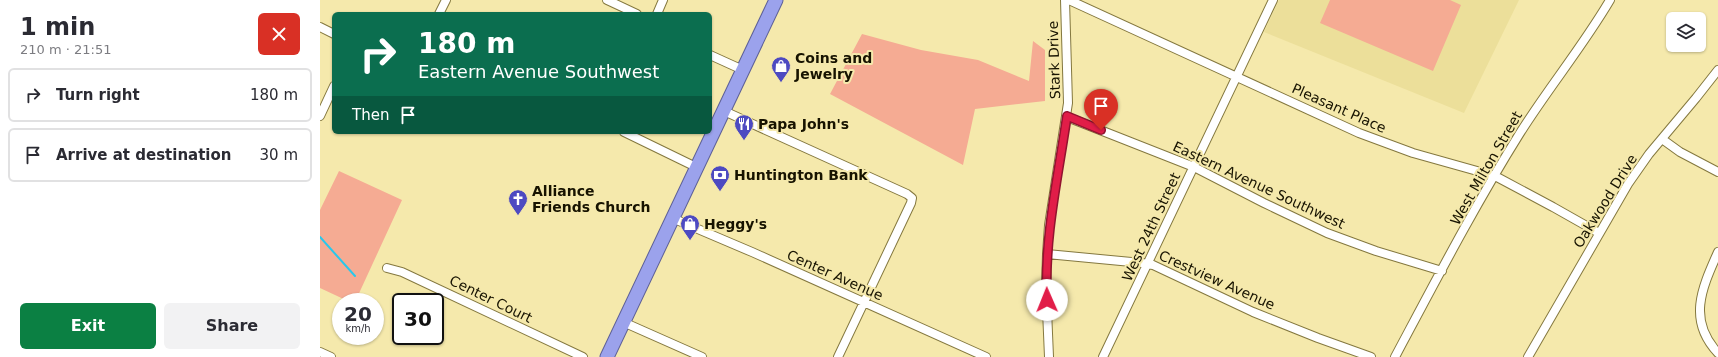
<!DOCTYPE html>
<html lang="en">
<head>
<meta charset="utf-8">
<style>
  :root { --surface:#fff; --page:#f2f2f3; --text:#2b2b33; --muted:#7c7c81; --line:#e1e1e2; --accent:#0b8043 }
  body { margin:0; font-family:"DejaVu Sans",sans-serif; background:var(--page); color:var(--text); height:100vh; display:flex; flex-direction:column; font-size:15px; white-space:nowrap }
  * { box-sizing:border-box; margin:0 }
  p { font-size:13px; color:var(--muted) }
  .icon { flex:none; width:22px; height:22px; fill:none; stroke:currentColor; stroke-width:2; stroke-linecap:round; stroke-linejoin:round }
  .map { position:relative; flex:1; overflow:hidden }
  .drawer { display:flex; flex-direction:column; background:var(--surface); width:320px }
  .drawer>* { flex:none }
  .guide { position:absolute; left:12px; top:12px; width:380px; height:122px; border-radius:6px; box-shadow:0 1px 3px #0004; background:#0b6e4f; color:#fff; overflow:hidden }
  .tools { position:absolute; left:1346px; top:12px; display:grid; gap:8px }
  .tools a { display:grid; place-items:center; width:40px; height:40px; border-radius:6px; background:var(--surface); box-shadow:0 1px 3px #0004; font-size:20px }
  .speed { position:absolute; left:12px; top:293px; display:flex; gap:8px; font-size:20px; font-weight:700; text-align:center }
  .speed>* { display:grid; place-content:center; width:52px; height:52px; border-radius:50%; background:var(--surface); box-shadow:0 1px 3px #0004; line-height:1 }
  .speed small { font-size:10px; font-weight:400 }
  .speed .limit { border:2px solid #111; border-radius:6px; background:#fff; color:#111 }
  .pin { position:absolute; display:grid; place-items:center; width:34px; height:34px; color:#fff; margin:-41px -17px; border-radius:50% 50% 50% 0; rotate:-45deg; box-shadow:0 0 4px #0007 }
  .pin .icon { rotate:45deg }
  .me { position:absolute; width:44px; margin:-22px; rotate:359deg; stroke-linejoin:round; filter:drop-shadow(0 0 3px #0008) }
  .turn { display:flex; align-items:center; gap:14px; height:84px; padding:0 20px; font-size:18px }
  .turn .icon { width:52px; height:52px; stroke-width:2.5 }
  .turn b { display:block; font-size:28px; line-height:34px }
  .then { display:flex; align-items:center; height:38px; padding:0 20px; background:#0003; gap:8px; font-size:15px }
  .round { display:grid; place-items:center; flex:none; width:42px; height:42px; border-radius:6px; background:var(--page) }
  .summary { display:flex; align-items:center; justify-content:space-between; height:68px; padding:0 20px }
  h1 { font-size:24px; font-weight:800; line-height:30px }
  .button { display:flex; gap:8px; margin-top:auto; padding:8px 20px }
  .button a { flex:1; height:46px; border-radius:6px; background:var(--accent); color:#fff; font-size:16px; font-weight:800; line-height:46px; text-align:center }
  .button a+a { background:var(--page); color:var(--text) }
  ul { padding:0; list-style:none }
  li { display:flex; align-items:center; gap:12px; height:54px; margin:0 8px 6px; padding:0 12px; border:2px solid var(--line); border-radius:6px }
  li div { flex:1 }
  li b { display:block; font-size:15px }
  li em { font-style:normal }
  main { display:flex; flex:1; min-height:0 }
  .map>svg:first-child { display:block }
</style>
</head>
<body>
<main>
<section class="drawer">
<div class="summary"><div><h1>1 min</h1><p>210 m · 21:51</p></div><a class="round" style="background:#d93025;color:#fff"><svg class="icon" aria-label="close" viewBox="0 0 24 24"><path d="M6 6l12 12M18 6L6 18"/></svg></a></div>
<ul>
<li><svg class="icon" aria-label="right" viewBox="0 0 24 24"><path d="M7 20v-9h11M14 6l5 5-5 5"/></svg><div><b>Turn right</b></div><em>180 m</em></li>
<li><svg class="icon" aria-label="arrive" viewBox="0 0 24 24"><path d="M6 21V4h12l-3 4 3 4H6"/></svg><div><b>Arrive at destination</b></div><em>30 m</em></li>
</ul>
<div class="button"><a>Exit</a><a>Share</a></div>
</section>
<div class="map">
<svg width="1398" height="357" viewBox="0 0 1398 357">
  <rect width="100%" height="100%" fill="#f5e9ac"/>
  <path fill="#ecdf9a" d="M959,0h240l-55,113 -200,-81z"/>
  <path fill="#f5ab93" d="M1010,0h120l11,5 -28,66 -113,-48z
    M542,34l59,16 57,10 51,21 4,-40 12,9v51l-70,8 -12,56 -133,-71z
    M19,171l63,29 -47,102h-5l-30,-14v-78z"/>
  <g fill="none" stroke-linecap="round" stroke-linejoin="round">
    <path stroke="#28c8ec" stroke-width="2" d="M0,237l35,39"/>
    <g stroke="#84783f" stroke-width="10">
      <path id="minor" d="M287,0l30,14
        M749,0l290,133 54,20 82,23 58,31 46,26
        M119,14l7,-14
        M337,14l6,-14
        M0,27l14,7
        M390,55l33,15
        M404,111l183,83 5,4 -1,5 -73,154
        M0,116l14,-30
        M747,117l127,50 70,36 63,30 49,18 66,20
        M304,132l72,35
        M1342,139l18,13 38,20
        M352,218l80,34 234,105
        M1398,252c-16,36 -31,68 0,101
        M727,254l95,9 11,2 100,47 65,26 53,19
        M67,268l15,4 181,85
        M303,322l79,35
        M0,352l11,5
        M729,357l-3,-71 1,-32 2,-29 19,-122 -3,-103
        M783,357l170,-357
        M1075,357c40,-75 80,-152 125,-224 29,-46 63,-87 90,-133
        M1208,357l100,-173 21,-30 47,-56 22,-28"/>
    </g>
    <g stroke="#5d6097" stroke-width="15">
      <path id="trunk" d="M287,357l169,-357"/>
    </g>
    <use href="#minor" stroke="#fff" stroke-width="8"/>
    <use href="#trunk" stroke="#9ba2ec" stroke-width="13"/>
  </g>
  <g fill="none" stroke-linecap="round" stroke-linejoin="round">
    <g stroke="#92132f" stroke-width="10">
      <path id="route" d="M727,300c-3,-62 11,-122 20,-184l34,14"/>
    </g>
    <use href="#route" stroke="#e11d48" stroke-width="7"/>
  </g>
  <defs>
    <g id="shop-pin" transform="scale(1)"><path d="M0 17L-7.5 6A9.5 9.5 0 1 1 7.5 6Z" fill="#4d4ac1" stroke="#f5e9ac"/><path d="M-5-2.5h2.3a2.7 3.5 0 0 1 5.4 0H5L5.5 6h-11ZM-1.5-2.5h3a1.5 2.3 0 0 0-3 0Z" fill="#fff"/></g>
    <g id="restaurant-pin" transform="scale(1)"><path d="M0 17L-7.5 6A9.5 9.5 0 1 1 7.5 6Z" fill="#4d4ac1" stroke="#f5e9ac"/><path d="M-5-6h1v4h1v-4h1v4h1v-4h1v5L-1.5 .5V6h-2V.5L-5-1ZM5-6V6H3V1.5H1.5Q1.5-4 5-6Z" fill="#fff"/></g>
    <g id="bank-pin" transform="scale(1)"><path d="M0 17L-7.5 6A9.5 9.5 0 1 1 7.5 6Z" fill="#4d4ac1" stroke="#f5e9ac"/><path d="M-6-4H6V4H-6ZM0-2.3a2.3 2.3 0 1 0 0 4.6a2.3 2.3 0 1 0 0-4.6Z" fill="#fff"/></g>
    <g id="church-pin" transform="scale(1)"><path d="M0 17L-7.5 6A9.5 9.5 0 1 1 7.5 6Z" fill="#4d4ac1" stroke="#f5e9ac"/><path d="M-1.2-6h2.4v3.5h3.3v2.4h-3.3V6h-2.4V-.1h-3.3v-2.4h3.3Z" fill="#fff"/></g>
  </defs>
  <g fill-rule="evenodd">
    <use href="#shop-pin" x="461" y="66"/>
    <use href="#restaurant-pin" x="424" y="124"/>
    <use href="#bank-pin" x="400" y="175"/>
    <use href="#church-pin" x="198" y="199"/>
    <use href="#shop-pin" x="370" y="224"/>
  </g>
  <g text-anchor="middle" stroke-width="4" stroke-linejoin="round" paint-order="stroke">
    <g font-size="14" font-weight="bold" fill="#171300" stroke="#f5e9ac" text-anchor="start">
      <text x="475" y="63">Coins and<tspan x="475" dy="16">Jewelry</tspan></text>
      <text x="438" y="129">Papa John's</text>
      <text x="414" y="180">Huntington Bank</text>
      <text x="212" y="196">Alliance<tspan x="212" dy="16">Friends Church</tspan></text>
      <text x="384" y="229">Heggy's</text>
    </g>
    <g font-size="14" fill="#171300" stroke="#f5e9ac">
      <text transform="translate(734 60) rotate(-92)" y="5">Stark Drive</text>
      <text transform="translate(1019 108) rotate(24)" y="5">Pleasant Place</text>
      <text transform="translate(1166 168) rotate(-60)" y="5">West Milton Street</text>
      <text transform="translate(939 185) rotate(25)" y="5">Eastern Avenue Southwest</text>
      <text transform="translate(1285 201) rotate(-58)" y="5">Oakwood Drive</text>
      <text transform="translate(831 227) rotate(-65)" y="5">West 24th Street</text>
      <text transform="translate(515 275) rotate(24)" y="5">Center Avenue</text>
      <text transform="translate(897 280) rotate(24)" y="5">Crestview Avenue</text>
      <text transform="translate(171 299) rotate(26)" y="5">Center Court</text>
    </g>
  </g>
</svg>
<div class="tools">
<a><svg class="icon" aria-label="layers" viewBox="0 0 24 24"><path d="M12 4l9 5-9 5-9-5zM3 14l9 5 9-5"/></svg></a>
</div>
<div class="speed"><div>20<small>km/h</small></div><div class="limit">30</div></div>
<div class="pin" style="left:781px;top:130px;background:#d93025"><svg class="icon" aria-label="arrive" viewBox="0 0 24 24"><path d="M6 21V4h12l-3 4 3 4H6"/></svg></div>
<svg class="me" style="left:727px;top:300px" viewBox="-20 -20 40 40"><circle r="19" fill="#fff"/><path d="M0-13L10 11 0 6-10 11z" fill="#e11d48"/></svg>
<div class="guide">
<div class="turn"><svg class="icon" aria-label="right" viewBox="0 0 24 24"><path d="M7 20v-9h11M14 6l5 5-5 5"/></svg><div><b>180 m</b>Eastern Avenue Southwest</div></div>
<div class="then">Then<svg class="icon" aria-label="arrive" viewBox="0 0 24 24"><path d="M6 21V4h12l-3 4 3 4H6"/></svg></div>
</div>
</div>
</main>
</body>
</html>
